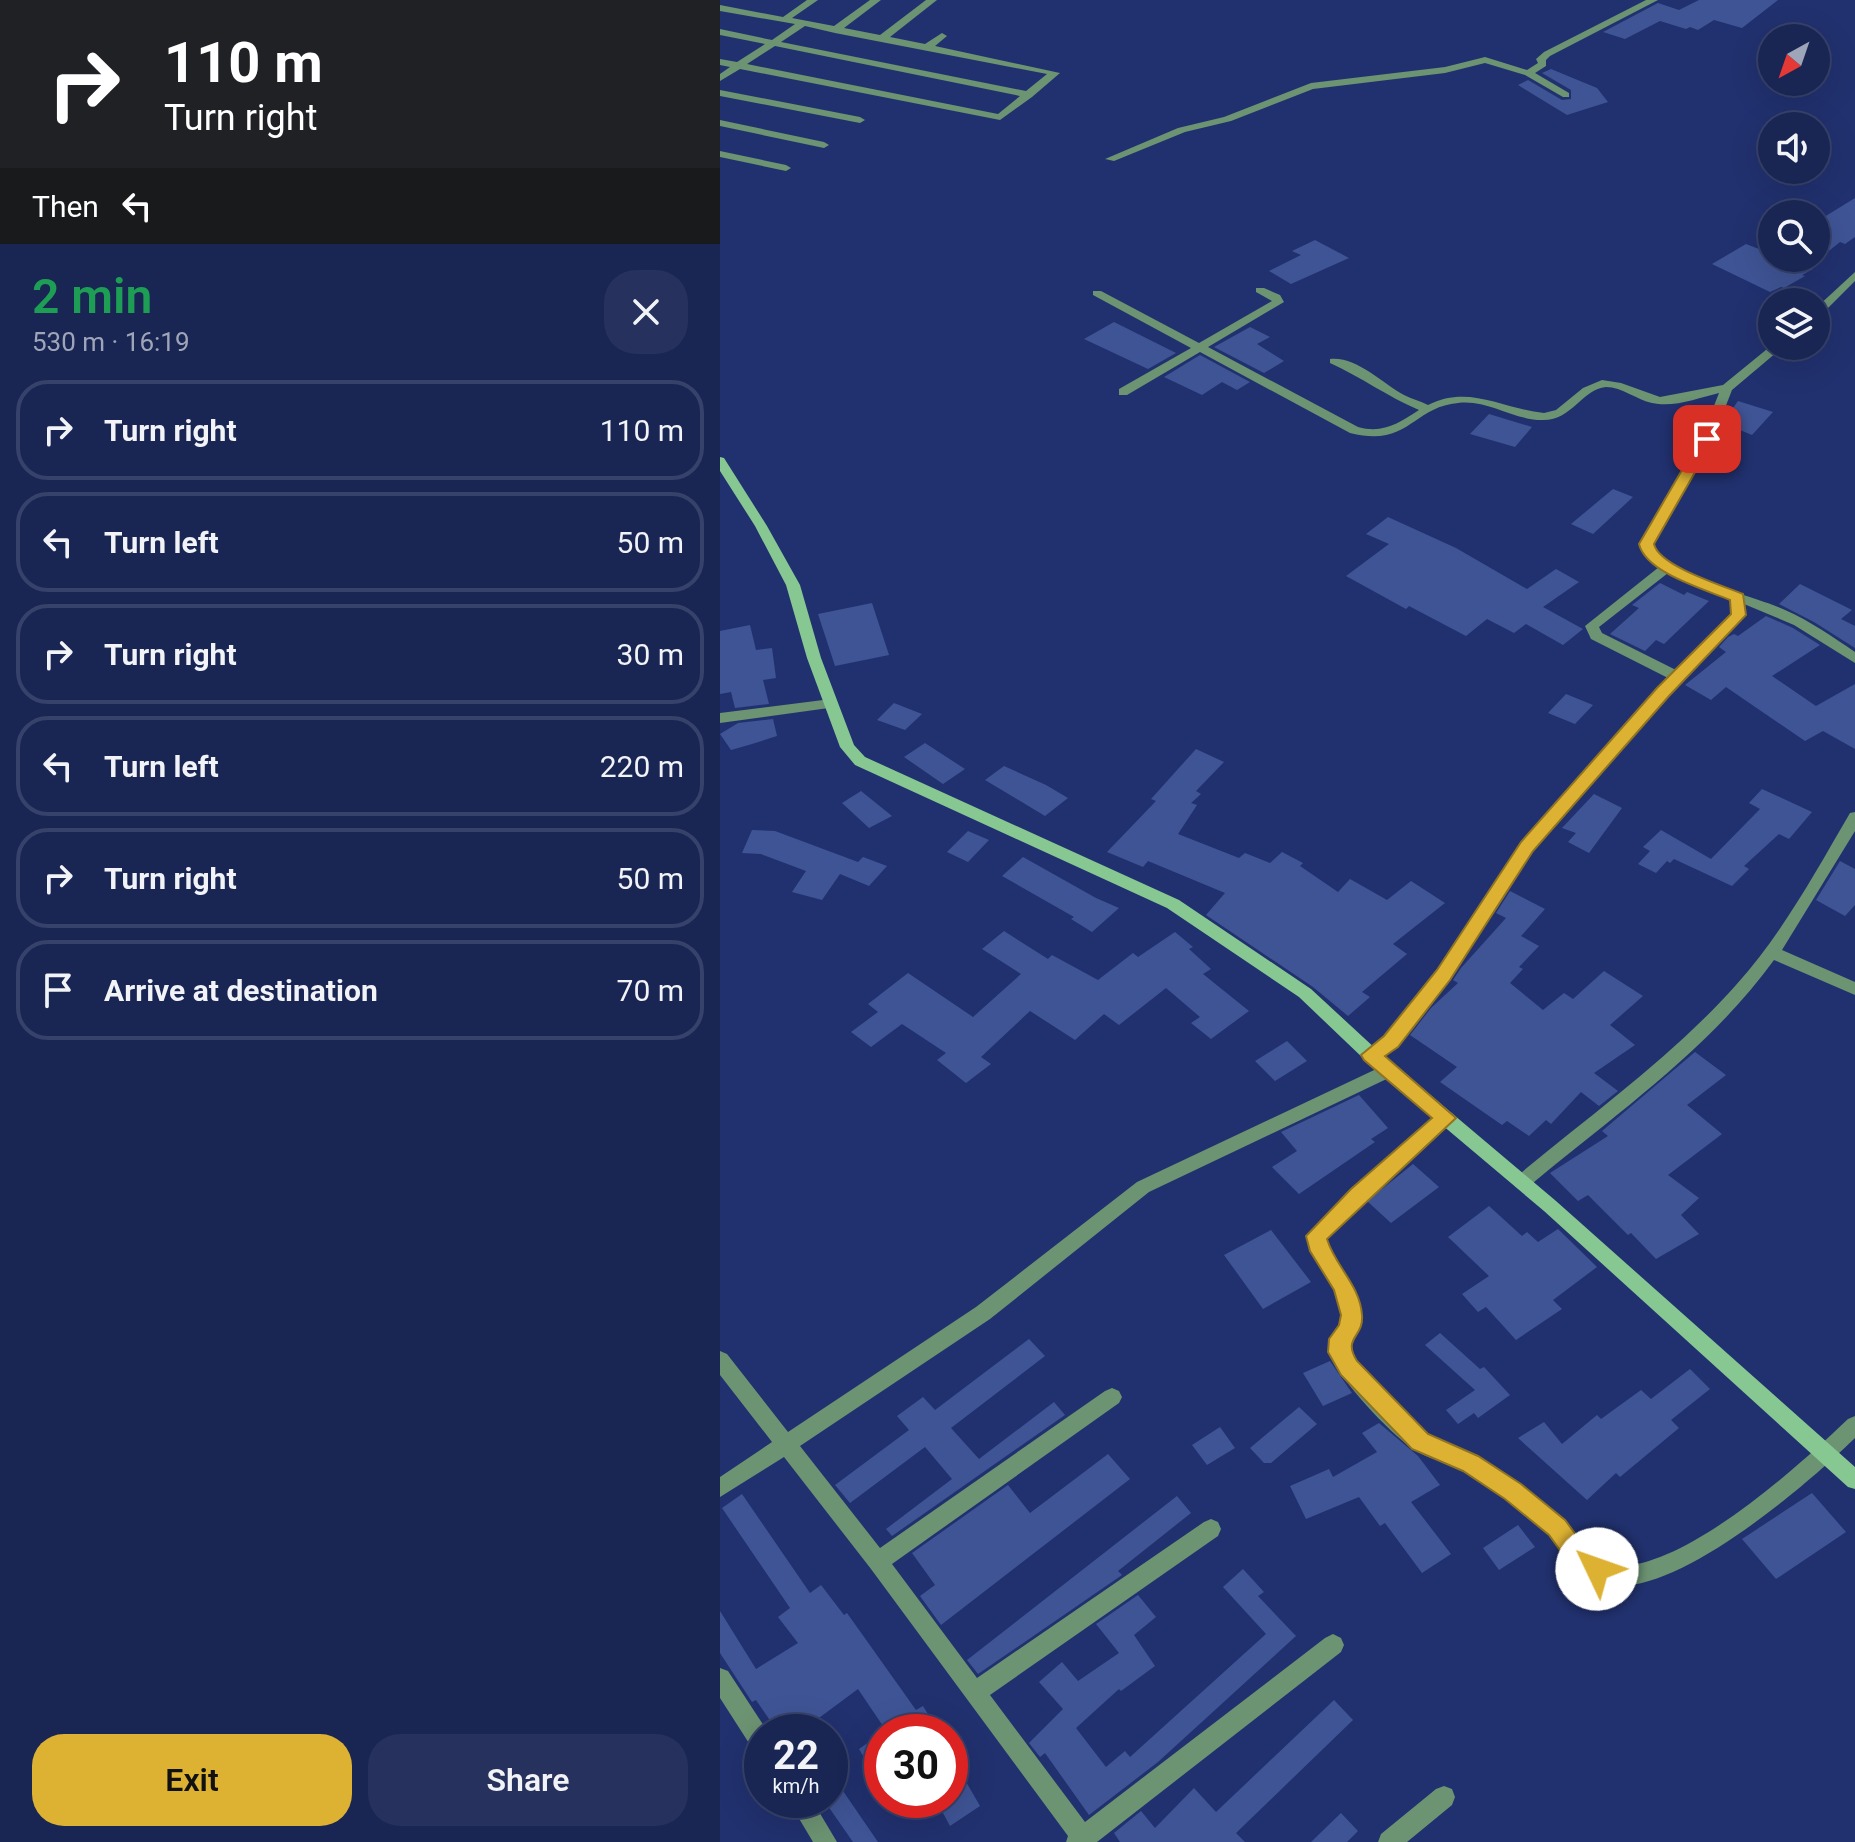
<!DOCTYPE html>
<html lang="en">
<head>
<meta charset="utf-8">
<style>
  :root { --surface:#192553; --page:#26315d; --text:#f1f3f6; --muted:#9fa5b8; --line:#37426a; --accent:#ddb233 }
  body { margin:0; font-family:Roboto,sans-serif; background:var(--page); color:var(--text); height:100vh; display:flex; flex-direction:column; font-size:30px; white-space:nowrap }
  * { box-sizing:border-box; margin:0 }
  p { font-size:26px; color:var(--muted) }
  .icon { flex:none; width:44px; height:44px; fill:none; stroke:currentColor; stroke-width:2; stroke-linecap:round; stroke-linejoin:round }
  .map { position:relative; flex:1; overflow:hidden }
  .panel { display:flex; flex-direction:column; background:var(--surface); width:720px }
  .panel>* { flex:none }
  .banner { background:#202124; color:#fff; overflow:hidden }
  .needle { width:52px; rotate:220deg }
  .controls { position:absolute; left:1038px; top:24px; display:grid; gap:16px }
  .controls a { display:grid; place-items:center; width:72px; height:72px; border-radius:50%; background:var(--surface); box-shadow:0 8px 32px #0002,0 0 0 2px var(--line); font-size:40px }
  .speed { position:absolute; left:24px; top:1714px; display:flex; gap:16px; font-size:40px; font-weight:700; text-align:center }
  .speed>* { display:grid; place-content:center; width:104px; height:104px; border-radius:50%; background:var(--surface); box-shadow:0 8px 32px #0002,0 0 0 2px var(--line); line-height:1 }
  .speed small { font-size:20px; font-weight:400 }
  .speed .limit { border:12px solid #d22; background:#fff; color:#111 }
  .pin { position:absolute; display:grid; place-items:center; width:68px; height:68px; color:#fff; margin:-34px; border-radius:16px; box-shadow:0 4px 12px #0006 }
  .me { position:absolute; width:88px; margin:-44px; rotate:312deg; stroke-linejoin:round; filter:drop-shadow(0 0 6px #0008) }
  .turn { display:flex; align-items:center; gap:28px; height:168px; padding:0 32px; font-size:36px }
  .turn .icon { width:104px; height:104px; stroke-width:2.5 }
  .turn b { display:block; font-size:56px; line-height:68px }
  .then { display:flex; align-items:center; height:76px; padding:0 32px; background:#0003; gap:16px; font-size:30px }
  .round { display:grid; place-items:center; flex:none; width:84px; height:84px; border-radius:32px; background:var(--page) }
  .overview { display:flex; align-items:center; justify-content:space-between; height:136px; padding:0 32px }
  h1 { font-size:48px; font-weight:600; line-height:60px; color:#1e9e55 }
  .action { display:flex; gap:16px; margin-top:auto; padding:16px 32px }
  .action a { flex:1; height:92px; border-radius:32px; background:var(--accent); color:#111; font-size:32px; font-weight:600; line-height:92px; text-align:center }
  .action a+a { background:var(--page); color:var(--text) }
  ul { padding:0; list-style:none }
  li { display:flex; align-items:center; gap:24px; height:100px; margin:0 16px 12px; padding:0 16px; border:4px solid var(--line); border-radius:32px }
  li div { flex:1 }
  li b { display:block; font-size:30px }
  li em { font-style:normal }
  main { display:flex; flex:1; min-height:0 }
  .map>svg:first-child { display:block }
</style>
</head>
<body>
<main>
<section class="panel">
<div class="banner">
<div class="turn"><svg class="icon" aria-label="right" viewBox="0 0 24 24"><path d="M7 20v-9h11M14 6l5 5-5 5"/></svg><div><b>110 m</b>Turn right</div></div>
<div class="then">Then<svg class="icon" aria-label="left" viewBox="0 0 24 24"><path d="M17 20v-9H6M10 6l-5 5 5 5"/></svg></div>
</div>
<div class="overview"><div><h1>2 min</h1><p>530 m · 16:19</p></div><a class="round"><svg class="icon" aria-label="close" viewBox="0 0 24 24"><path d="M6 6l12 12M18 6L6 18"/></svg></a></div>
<ul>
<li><svg class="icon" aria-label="right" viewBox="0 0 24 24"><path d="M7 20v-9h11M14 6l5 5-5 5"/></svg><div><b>Turn right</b></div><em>110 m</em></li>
<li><svg class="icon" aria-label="left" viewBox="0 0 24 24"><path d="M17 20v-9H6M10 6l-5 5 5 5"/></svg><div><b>Turn left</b></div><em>50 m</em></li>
<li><svg class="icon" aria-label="right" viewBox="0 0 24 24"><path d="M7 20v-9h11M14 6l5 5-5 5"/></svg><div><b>Turn right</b></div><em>30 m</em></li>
<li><svg class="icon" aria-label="left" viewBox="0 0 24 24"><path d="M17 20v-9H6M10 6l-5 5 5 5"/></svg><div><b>Turn left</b></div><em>220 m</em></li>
<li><svg class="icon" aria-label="right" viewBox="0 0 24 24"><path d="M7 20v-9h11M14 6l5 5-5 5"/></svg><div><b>Turn right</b></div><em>50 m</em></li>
<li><svg class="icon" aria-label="arrive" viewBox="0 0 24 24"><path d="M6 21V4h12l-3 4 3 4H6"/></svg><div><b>Arrive at destination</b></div><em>70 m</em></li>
</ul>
<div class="action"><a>Exit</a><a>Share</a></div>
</section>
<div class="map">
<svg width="1135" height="1842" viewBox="0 0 1135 1842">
  <rect width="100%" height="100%" fill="#21316f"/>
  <path fill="#3f5495" d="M979,0h79l-36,28 -28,-8 -16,10 -8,-3 -4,2 -26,-8 -35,18 -22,-7 55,-29 21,7z
    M831,69l46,19 11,14 -41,13 -49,-30 10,-5 34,20 9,-1v-9l-29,-17z
    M1135,198v39l-10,7 -5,-2 -31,25 4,2 -11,6 3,1 -21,12 -3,-1 -11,5 -58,-28 34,-20 26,10v4h44v-36z
    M595,240l34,18 -58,26 -22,-13 32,-16 -9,-4z
    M394,322l62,31 -28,16 -64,-30z
    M530,327l20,10 -13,7 27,17 -20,12 -50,-26z
    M480,355l50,27 -13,8 -15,-8 -20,13 -38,-18z
    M1018,401l35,11 -21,23 -17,-7 3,-4 -10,-9z
    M769,414l43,13 -17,20 -45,-13z
    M893,489l20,8 -40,37 -22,-10z
    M668,517l68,31 71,41 29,-20 23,13 -36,25 40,22 -20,16 -37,-21 -12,9 -27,-14 -21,17 -57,-30 -3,3 -60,-33 43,-32 -23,-10z
    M940,583l24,12 3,-3 22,9 -45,43 -8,-4 -11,11 -35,-17 29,-26 -7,-3z
    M1080,584l52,26 -11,9 14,7v22l-41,-26 -35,-18z
    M152,603l17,52 -54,11 -17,-52z
    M1046,616l27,12 27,17 -48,31 44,30 39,-22v65l-32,-18 -18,10 -79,-54 -15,13 -26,-15 41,-33 -7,-5 9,-10 6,-3 4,2z
    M30,625l6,25 16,-2 4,30 -13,2 6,24 -34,4 -4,-16 -11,2v-63z
    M846,694l27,11 -18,19 -27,-11z
    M174,703l28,11 -17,16 -28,-10z
    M53,719l4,17 -25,8 -21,6 -11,-16 18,-11z
    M205,743l40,26 -22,15 -39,-27z
    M476,749l28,13 -28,29 5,3 -10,9 6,2 -19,29 61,24 6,-5 25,10 12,-11 21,11 -3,3 38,26 12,-13 37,21 24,-19 34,22 -52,41 14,10 -45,38 8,5 -22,19 -35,-29 -107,-72 19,-22 -77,-32 -5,6 -36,-15 49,-51 -5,-2z
    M284,766l42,19 22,13 -23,18 -60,-36z
    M1042,789l50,23 -23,27 -10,-5 -35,32 5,3 -17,17 -58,-27 -4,4 -3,-2 -11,12 -18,-9 12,-13 -7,-4 18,-17 50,29 49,-50 -11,-6z
    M141,791l31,25 -23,12 -27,-25z
    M874,794l28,14 -33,45 -21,-11 8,-9 -14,-5z
    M32,830l23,1 83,31 5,-5 24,9 -18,20 -29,-12 -18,26 -30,-8 14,-21 -45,-17 -19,-1z
    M248,831l21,9 -21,22 -21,-10z
    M303,857l73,41 23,10 -27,24 -21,-13 3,-2 -72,-41z
    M1120,861l15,8v36l-10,11 -29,-16z
    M790,891l35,18 -24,27 18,10 -20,21 4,2 -13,14 33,27 21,-17 9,6 31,-28 39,25 -33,29 25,20 -41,28 24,18 -19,15 -18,-14 -30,32 -5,-4 -17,16 -22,-15 -5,4 -62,-43 17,-15 -47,-32 21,-27 27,-25 -5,-3 8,-12 45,-50 -10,-5z
    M284,931l44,28 4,-4 46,25 35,-27 5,4 37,-25 18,15 -4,2 22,20 -8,5 46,37 -38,28 -20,-16 9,-6 -34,-29 -47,37 -15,-11 -29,26 -45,-29 -49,46 10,7 -25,19 -29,-23 9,-7 -44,-29 -31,23 -20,-15 27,-20 -10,-8 40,-31 65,44 48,-43 -39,-25z
    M567,1041l20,20 -32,20 -20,-20z
    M975,1052l31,23 -39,30 35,29 -54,41 31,23 -18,17 18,19 -43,25 -25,-26 -3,2 -40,-40 -10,6 -28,-28 58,-37 -6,-5z
    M639,1095l29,33 -17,11 4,3 -76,52 -27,-27 25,-16 -16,-19z
    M693,1164l26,23 -48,36 -24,-22z
    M769,1206l33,30 5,-4 11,10 20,-13 39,38 -44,33 9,9 -46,31 -30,-33 -8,5 -16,-18 27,-18 -41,-39z
    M551,1230l40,52 -48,27 -39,-54z
    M720,1333l40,36 4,-2 26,28 -32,23 -4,-5 -16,11 -12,-14 29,-20 -50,-45z
    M309,1339l16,17 -94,72 28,31 75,-57 11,13 -173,121 -6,-7 66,-50 -27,-32 -75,56 -15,-18 74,-55 -12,-14 26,-19 12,13z
    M610,1361l22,32 -29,13 -20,-33z
    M970,1369l20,20 -39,31 8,8 -59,49 -4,-4 -29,27 -69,-62 26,-16 18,22 35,-29 4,4 40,-29 10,9z
    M579,1407l18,17 -46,39h-7l-14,-15z
    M659,1423l39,33 22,29 -29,17 40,52 -29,19 -37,-50 -5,3 -21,-29 -53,22 -16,-33 39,-17 4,8 44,-25 -15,-19z
    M500,1427l15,21 -28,17 -15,-20z
    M388,1454l22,25 -189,146 -21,-29 15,-11 -23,-32 96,-68 22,28z
    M1092,1493l34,39 -70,47 -34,-40z
    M22,1494l68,99 11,-8 23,30 3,-2 69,97 7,-4 16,26h-52l-29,-43 -58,43h-22l-22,-32 -4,2 -32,-49v-42l36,58 42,-26 -20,-26 12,-9 -68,-100z
    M457,1496l14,17 -73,58 4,4 -144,99 -11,-14z
    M798,1525l17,22 -36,23 -16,-22z
    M523,1569l21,23 -6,4 38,40 -138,126 -69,53 -44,-62 -5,4 -11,-14 34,-34 -24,-27 23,-20 16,19 41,-28 -23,-29 42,-29 18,22 -22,18 21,31 -34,25 -2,-2 -43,39 30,39 19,-16 5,6 136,-123 -43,-47z
    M614,1700l19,20 -117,113 9,9h-125l-6,-9 27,-22 14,17 39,-40 22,24z
    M162,1733v55l-23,-39z
    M230,1754l30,52 -30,20 -14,-26h14z
    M110,1772l48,70h-25l-23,-33z
    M621,1813l17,18 -11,11h-36z"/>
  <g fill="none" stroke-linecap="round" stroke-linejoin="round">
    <path fill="#6c9372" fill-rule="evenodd" d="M87,0h11l-26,18 42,8 36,-26h11l-37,28 36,7 46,-35h11l-47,37 35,7 17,-11 5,3 -12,10 125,27 -28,24 -32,23 -260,-51 -20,12v-7l10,-7 -10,-2v-6l17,3 28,-18 -45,-9v-6l52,11 23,-16 -75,-13v-6l63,12zM85,26l30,7 212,41 -21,17 -245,-49zM55,46l245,50 -22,18 -251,-50z
      M926,0h12l-108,56 -4,4v6l-11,7 34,20v4h-6l-38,-22 -40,-12 -40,10 -132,16 -82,32 -46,11 -71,29 -9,-2 73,-31 46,-11 87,-34 134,-16 40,-10 42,13 11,-7 -2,-4 8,-7z
      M0,90l140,27 5,3 -5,3 -140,-27z
      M0,120l104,22 5,3 -5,3 -104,-22z
      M0,151l66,14 5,3 -5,3 -66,-14z
      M1135,272v9l-35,35 -4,1v-9z
      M536,288h8l16,7 4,7 -76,45 150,80c25,7 41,-4 61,-17 -31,-13 -58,-33 -89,-47v-4c26,-3 52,24 74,36 8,4 16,6 24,10 41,-21 75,4 116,8l12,-3 27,-22 19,-8 19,3 39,14 63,-12 49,-40 12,1 -52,44 -19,49 -60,105c19,37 96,49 132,66 25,11 48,27 70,42v11l-61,-38 -50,-21 -1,14 -75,77 -136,156 -82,128 -53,68 -26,15 -6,-2 -3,-5 3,-5 20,-13 53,-66 84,-128 146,-165 -77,-39 -6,-13 74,-59 -13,-11 -7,-12 62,-105 18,-46c-21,5 -45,15 -67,10 -15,-3 -30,-16 -46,-16 -24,2 -34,34 -64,33 -29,0 -55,-21 -84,-17 -46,4 -49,45 -108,30l-150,-81 -73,43h-8v-6l72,-41 -98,-53v-4h8l98,52 73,-42 -16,-9zM948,573l62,26 1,15 -55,56 -74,-37 -3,-6z
      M111,699l5,2 2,3 -2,3 -116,16v-10z
      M1135,812v19l-73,119 73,32v13l-81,-35c-65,90 -161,156 -246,227l-6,2 -6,-2 -3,-5 3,-5c74,-62 155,-119 220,-192 46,-51 79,-112 114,-172z
      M669,1063l6,2 3,5 -3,5 -246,117 -159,127 -190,127 80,102 225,-157 7,-3 7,3 3,6 -3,6 -227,161 85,114 227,-156 7,-3 7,3 3,7 -3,7 -228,159 95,127 240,-184 8,-4 8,4 3,7 -3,7 -244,190h-31l2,-6 -197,-267 -87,-112 -64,40v-20l52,-35 -52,-67v-24l7,3 61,78 188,-125 161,-125z
      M726,1111l6,2 3,5 -3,5 -88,77 -37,38c6,26 30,44 33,71 2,16 -17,31 -10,45 12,23 58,69 80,83 13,9 30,12 45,18 22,10 41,27 60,41 10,7 19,15 28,23 15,16 30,46 53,47 69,3 184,-101 232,-147l7,-3v22c-48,47 -170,151 -239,148 -35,-2 -52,-38 -74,-59 -23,-21 -51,-43 -79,-57 -14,-7 -31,-10 -45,-18 -24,-14 -70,-64 -83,-88 -14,-28 10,-33 6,-57 -4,-24 -27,-45 -33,-71l44,-46 88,-77z
      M0,1668l8,3 40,61h-6v22l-8,-3 -34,-53z
      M724,1786l8,3 3,8 -3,8 -45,37h-29l3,-8 55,-45z
      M68,1800h24l25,42h-24z"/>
    <path fill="#87c792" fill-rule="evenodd" d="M0,457l4,1 43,68 33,59 21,73 33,87 11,12 314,143 132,89 66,61 179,151 299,266v22l-7,-2 -304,-276 -179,-151 -66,-63 -132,-89 -312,-143 -15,-18 -33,-89 -21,-73 -31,-59 -35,-55z"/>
  </g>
  <path fill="#ddb233" stroke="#907421" stroke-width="2" d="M987,435l7,4 -60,105c5,22 67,41 89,50l3,21 -77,81 -136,155 -83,129 -52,67 -13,9 71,62 -129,121c8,27 33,46 35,76 2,23 -20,22 -5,46l71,73 50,22 43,28 44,36 21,28 20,13 3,8 -3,8 -9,3 -27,-16 -21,-29 -44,-36 -42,-28 -51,-22 -71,-74 -13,-23 1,-13 10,-14 2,-10 -7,-25 -24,-39 -4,-15 45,-47 81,-71 -68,-58 -3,-5 23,-19 53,-66 84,-128 136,-154 74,-74 -1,-14c-26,-11 -84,-27 -91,-56l61,-105z"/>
</svg>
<div class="controls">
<a><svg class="needle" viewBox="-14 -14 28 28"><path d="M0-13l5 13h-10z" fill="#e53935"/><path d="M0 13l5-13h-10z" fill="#9fa5b8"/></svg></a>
<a><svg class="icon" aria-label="sound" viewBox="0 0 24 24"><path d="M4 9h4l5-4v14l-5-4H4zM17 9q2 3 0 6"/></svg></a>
<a><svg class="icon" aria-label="search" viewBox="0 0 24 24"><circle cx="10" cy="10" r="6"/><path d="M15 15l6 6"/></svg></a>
<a><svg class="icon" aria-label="layers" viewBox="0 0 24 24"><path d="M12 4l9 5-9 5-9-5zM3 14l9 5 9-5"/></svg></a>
</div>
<div class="speed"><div>22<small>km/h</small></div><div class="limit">30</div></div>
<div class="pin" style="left:987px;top:439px;background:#d93025"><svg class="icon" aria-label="arrive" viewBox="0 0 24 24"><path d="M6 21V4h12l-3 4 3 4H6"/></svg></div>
<svg class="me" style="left:877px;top:1569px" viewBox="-20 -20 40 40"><circle r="19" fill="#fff"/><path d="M0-13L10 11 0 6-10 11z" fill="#ddb233"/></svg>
</div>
</main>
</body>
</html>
